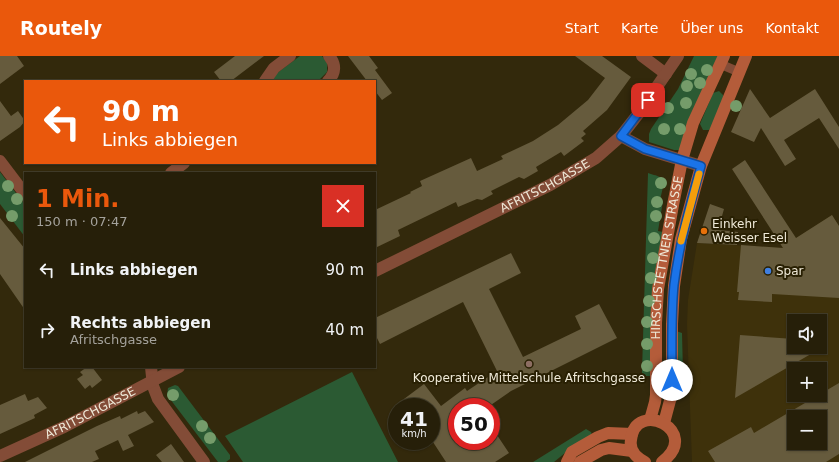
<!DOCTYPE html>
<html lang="de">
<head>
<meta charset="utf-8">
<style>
  :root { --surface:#261f09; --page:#322c17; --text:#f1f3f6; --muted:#a4a29c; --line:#423d2a; --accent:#ea580c }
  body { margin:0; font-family:"DejaVu Sans",sans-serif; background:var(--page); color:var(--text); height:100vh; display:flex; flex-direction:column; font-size:15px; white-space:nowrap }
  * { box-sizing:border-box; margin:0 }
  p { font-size:13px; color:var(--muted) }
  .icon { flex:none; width:22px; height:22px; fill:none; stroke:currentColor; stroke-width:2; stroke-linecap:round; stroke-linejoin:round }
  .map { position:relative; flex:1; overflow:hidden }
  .drawer { position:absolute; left:24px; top:116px; width:352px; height:196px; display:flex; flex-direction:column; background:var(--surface); border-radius:0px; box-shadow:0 1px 3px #0004,0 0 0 1px var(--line) }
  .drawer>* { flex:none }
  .guide { position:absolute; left:24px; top:24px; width:352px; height:84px; border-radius:0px; box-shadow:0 1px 3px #0004,0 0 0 1px var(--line); background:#ea580c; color:#fff; overflow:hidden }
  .fabs { position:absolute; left:787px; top:258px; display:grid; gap:8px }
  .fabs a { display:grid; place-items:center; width:40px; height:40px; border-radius:0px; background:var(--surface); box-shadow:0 1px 3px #0004,0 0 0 1px var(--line); font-size:20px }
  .speed { position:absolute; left:388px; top:342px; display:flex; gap:8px; font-size:20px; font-weight:700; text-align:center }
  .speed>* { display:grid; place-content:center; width:52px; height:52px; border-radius:50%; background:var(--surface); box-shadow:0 1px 3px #0004,0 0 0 1px var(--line); line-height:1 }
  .speed small { font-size:10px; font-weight:400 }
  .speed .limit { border:6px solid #d22; background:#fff; color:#111 }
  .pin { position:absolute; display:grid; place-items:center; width:34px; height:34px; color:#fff; margin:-17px; border-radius:8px; box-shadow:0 2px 6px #0006 }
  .me { position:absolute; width:44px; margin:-22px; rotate:0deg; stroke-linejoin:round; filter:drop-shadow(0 0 3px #0008) }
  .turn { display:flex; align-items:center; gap:14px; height:84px; padding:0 12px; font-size:18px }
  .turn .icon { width:52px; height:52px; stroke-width:2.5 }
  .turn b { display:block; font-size:28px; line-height:34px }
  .round { display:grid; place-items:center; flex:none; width:42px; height:42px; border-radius:0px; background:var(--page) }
  .summary { display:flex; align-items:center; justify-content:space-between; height:68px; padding:0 12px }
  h1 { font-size:24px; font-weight:700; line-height:30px; color:var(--accent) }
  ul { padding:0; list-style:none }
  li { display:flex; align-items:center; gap:12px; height:60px; padding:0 12px }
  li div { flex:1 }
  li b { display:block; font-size:15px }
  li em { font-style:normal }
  header { display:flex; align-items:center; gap:24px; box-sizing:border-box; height:56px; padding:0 20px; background:var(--accent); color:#fff }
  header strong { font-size:19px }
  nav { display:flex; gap:22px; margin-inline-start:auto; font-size:14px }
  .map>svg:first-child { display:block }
</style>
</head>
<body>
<header>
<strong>Routely</strong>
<nav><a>Start</a><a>Karte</a><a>Über uns</a><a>Kontakt</a></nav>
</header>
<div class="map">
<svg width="839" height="406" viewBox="0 0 839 406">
  <rect width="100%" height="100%" fill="#33290c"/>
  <path fill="#3e310b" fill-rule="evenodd" d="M832,159l7,11v236h-147l-5,-138 1,-24 9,-57 84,5zM794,265h26v26h-26zM794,313h26v26h-26zM794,361h26v26h-26z"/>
  <path fill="#2b5a33" d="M300,0h22l5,7v9l-9,9h-46l5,-8z
    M694,0h26l-39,94h-7l-25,-8v-8l2,-5 27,-40z
    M719,35l4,4 1,4 -13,29 -2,2h-6l-3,-6 13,-31z
    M0,116l25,33v32l-25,-33z
    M648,117c8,3 20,4 18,14h-3l-3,13 3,1 -5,30 5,1 -11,144h-6l-4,-3v-2z
    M676,275l6,2 1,40 -2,2h-5z
    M352,316l46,90h-155l-18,-26z
    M175,329l3,1 52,69v4l-4,3h-8l-51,-67 1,-7z
    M586,373l5,3 1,3 -21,13 -17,14h-21z"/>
  <path fill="#665b3d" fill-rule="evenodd" d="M0,0h17l7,10 -24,18z
    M235,0h29l-33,25h-10l-7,-9z
    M348,0h21l9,12 -3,2 17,23 -10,7 -7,-9v-10h-8z
    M575,0h27l29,21 -24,33 -24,21 3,3 -5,4 3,3 -20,15 -3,-4 -25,15 2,4 -14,8 -5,-2 -28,14 2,3 -11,6 -5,-1 -19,8 -2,-5 -58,28 2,6 -25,12v-38l36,-17 -1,-1 12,-6 -2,-5 51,-23 6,13 26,-12 -2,-3 32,-15 25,-16 30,-25 17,-22z
    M750,33l20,29 45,-29 24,38v22l-20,-31 -35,22 12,19 -11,7 -24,-38 -7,14 -23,-10z
    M0,45l11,15 7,-5 7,10 -5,6 -20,14z
    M745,104l51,78 36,-23 7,11v72l-67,-4v8l-34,-2 1,-8h-2l4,-47 42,3 -51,-79z
    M710,148l14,5 -6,21 20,2 -1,13 -40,-2z
    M0,162l25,31v61l-25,-36z
    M511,197l10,20 -32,16 34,68 58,-28 -6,-13 24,-12 18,34 -106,53 -23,16h-31v34h34v-15l18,27 -14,9h-49l-15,-23v-32h-21l-6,-8 20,-15 17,22 24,-18 2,3 30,-20 -34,-69 -83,42 -5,-10v-16z
    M740,279l54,4v8h29l-88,51z
    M87,311h5l10,13 -10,8 -2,-3 -5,4 -8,-10 6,-4 -3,-3z
    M839,327v71l-13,8h-111l-7,-11 43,-24 3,6zM794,361h26v26h-26z
    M25,338l3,7 10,-4 9,11 -13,7 1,3 -35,16v-29z
    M137,355l1,3 7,-3 9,11 -26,13 6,11 -11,5 -5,-11 -23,11 4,8 -7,3h-67l72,-36 23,-10 1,3z
    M171,388l13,18h-22l-6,-7z"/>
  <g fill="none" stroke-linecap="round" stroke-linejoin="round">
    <path stroke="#834c37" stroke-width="9" d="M720,8l19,8"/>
    <g stroke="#834c37" stroke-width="12">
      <path d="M642,0l24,18"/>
      <path d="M265,25l9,-13 16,-12"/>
      <path d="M328,25c8,-8 8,-17 1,-25"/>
      <path d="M621,80l24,13 56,17"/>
      <path d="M0,105l25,33"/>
      <path d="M171,117l13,-10"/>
      <path id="s1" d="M375,215l175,-86 46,-27 25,-22 18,-23 39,-57"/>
      <path d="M151,311l2,19 5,13 46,63"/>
      <path id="s2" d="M0,400l64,-29 115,-60"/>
    </g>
    <g stroke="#b45c3a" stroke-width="12">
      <path id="s3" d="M650,364l5,-18 1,-7v-72l2,-34 15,-84 9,-45 11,-37 31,-67"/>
      <path d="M664,367l8,-30v-69l2,-38 7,-47 20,-73 45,-110"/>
      <path d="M567,406l5,-10 26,-15 10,-4 24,1"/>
      <path d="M580,406l21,-12 8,-2 23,3"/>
      <path d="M645,406c-8,-4 -16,-11 -14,-22 4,-42 72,-9 31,22"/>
    </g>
  </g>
  <g fill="#759c6a">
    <circle cx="707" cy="14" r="6"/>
    <circle cx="691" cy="18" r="6"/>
    <circle cx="700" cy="27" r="6"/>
    <circle cx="687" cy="30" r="6"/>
    <circle cx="686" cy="47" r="6"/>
    <circle cx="736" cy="50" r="6"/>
    <circle cx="668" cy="52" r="6"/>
    <circle cx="664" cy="73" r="6"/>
    <circle cx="680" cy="73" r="6"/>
    <circle cx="661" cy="127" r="6"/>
    <circle cx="8" cy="130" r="6"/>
    <circle cx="17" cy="143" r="6"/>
    <circle cx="657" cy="146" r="6"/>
    <circle cx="12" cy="160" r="6"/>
    <circle cx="656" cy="160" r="6"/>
    <circle cx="654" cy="182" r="6"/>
    <circle cx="653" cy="202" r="6"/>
    <circle cx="651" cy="222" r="6"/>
    <circle cx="649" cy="245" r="6"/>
    <circle cx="647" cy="266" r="6"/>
    <circle cx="647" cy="288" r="6"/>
    <circle cx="647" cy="310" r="6"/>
    <circle cx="173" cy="339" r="6"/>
    <circle cx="202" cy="370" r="6"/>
    <circle cx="210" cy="382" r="6"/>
  </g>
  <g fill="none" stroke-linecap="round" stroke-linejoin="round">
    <g stroke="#114b97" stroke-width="10">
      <path id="route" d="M648,44l-27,36 24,13 56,17c-11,39 -22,79 -27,119 -3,31 -2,63 -2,95"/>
    </g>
    <use href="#route" stroke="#1a73e8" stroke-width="7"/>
    <path stroke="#f59e0b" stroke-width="7" d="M681,185l18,-67"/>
  </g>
  <circle fill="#e8710a" stroke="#292003" stroke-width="1.5" cx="704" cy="175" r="4"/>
  <circle fill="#3f7fe0" stroke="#292003" stroke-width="1.5" cx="768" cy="215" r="4"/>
  <circle fill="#8d6e63" stroke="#292003" stroke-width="1.5" cx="529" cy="308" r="4"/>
  <g text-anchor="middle" stroke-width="4" stroke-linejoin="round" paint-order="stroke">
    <g font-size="12" fill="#efe9d8" stroke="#292003">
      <text dy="4" stroke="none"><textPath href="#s1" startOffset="190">AFRITSCHGASSE</textPath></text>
      <text dy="4" stroke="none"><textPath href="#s3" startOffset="164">HIRSCHSTETTNER STRASSE</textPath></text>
      <text dy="4" stroke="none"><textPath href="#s2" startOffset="100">AFRITSCHGASSE</textPath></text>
    </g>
    <g font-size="12" fill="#efe9d8" stroke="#292003" text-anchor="start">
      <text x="712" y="172">Einkehr<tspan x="712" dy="14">Weisser Esel</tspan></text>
      <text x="776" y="219">Spar</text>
      <text x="529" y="326" text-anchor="middle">Kooperative Mittelschule Afritschgasse</text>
    </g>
  </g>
</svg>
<div class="fabs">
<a><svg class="icon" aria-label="sound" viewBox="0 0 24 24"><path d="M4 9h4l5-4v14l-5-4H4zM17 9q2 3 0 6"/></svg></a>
<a>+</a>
<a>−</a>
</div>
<div class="speed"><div>41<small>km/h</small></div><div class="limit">50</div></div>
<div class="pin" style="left:648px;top:44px;background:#d93025"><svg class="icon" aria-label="arrive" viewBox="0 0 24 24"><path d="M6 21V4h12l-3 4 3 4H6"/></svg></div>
<svg class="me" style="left:672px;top:324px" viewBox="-20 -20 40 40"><circle r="19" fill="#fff"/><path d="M0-13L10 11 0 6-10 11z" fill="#1a73e8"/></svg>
<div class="guide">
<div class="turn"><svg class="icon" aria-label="left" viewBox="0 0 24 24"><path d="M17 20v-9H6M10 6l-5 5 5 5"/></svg><div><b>90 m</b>Links abbiegen</div></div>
</div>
<section class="drawer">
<div class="summary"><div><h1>1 Min.</h1><p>150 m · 07:47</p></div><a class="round" style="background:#d93025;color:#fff"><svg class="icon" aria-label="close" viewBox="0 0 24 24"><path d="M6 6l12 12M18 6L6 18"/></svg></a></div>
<ul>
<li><svg class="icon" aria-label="left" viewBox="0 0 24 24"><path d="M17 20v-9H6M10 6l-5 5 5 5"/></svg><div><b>Links abbiegen</b></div><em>90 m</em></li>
<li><svg class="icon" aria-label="right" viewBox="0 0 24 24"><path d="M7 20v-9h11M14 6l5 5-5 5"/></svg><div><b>Rechts abbiegen</b><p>Afritschgasse</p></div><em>40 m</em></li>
</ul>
</section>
</div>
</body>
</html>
